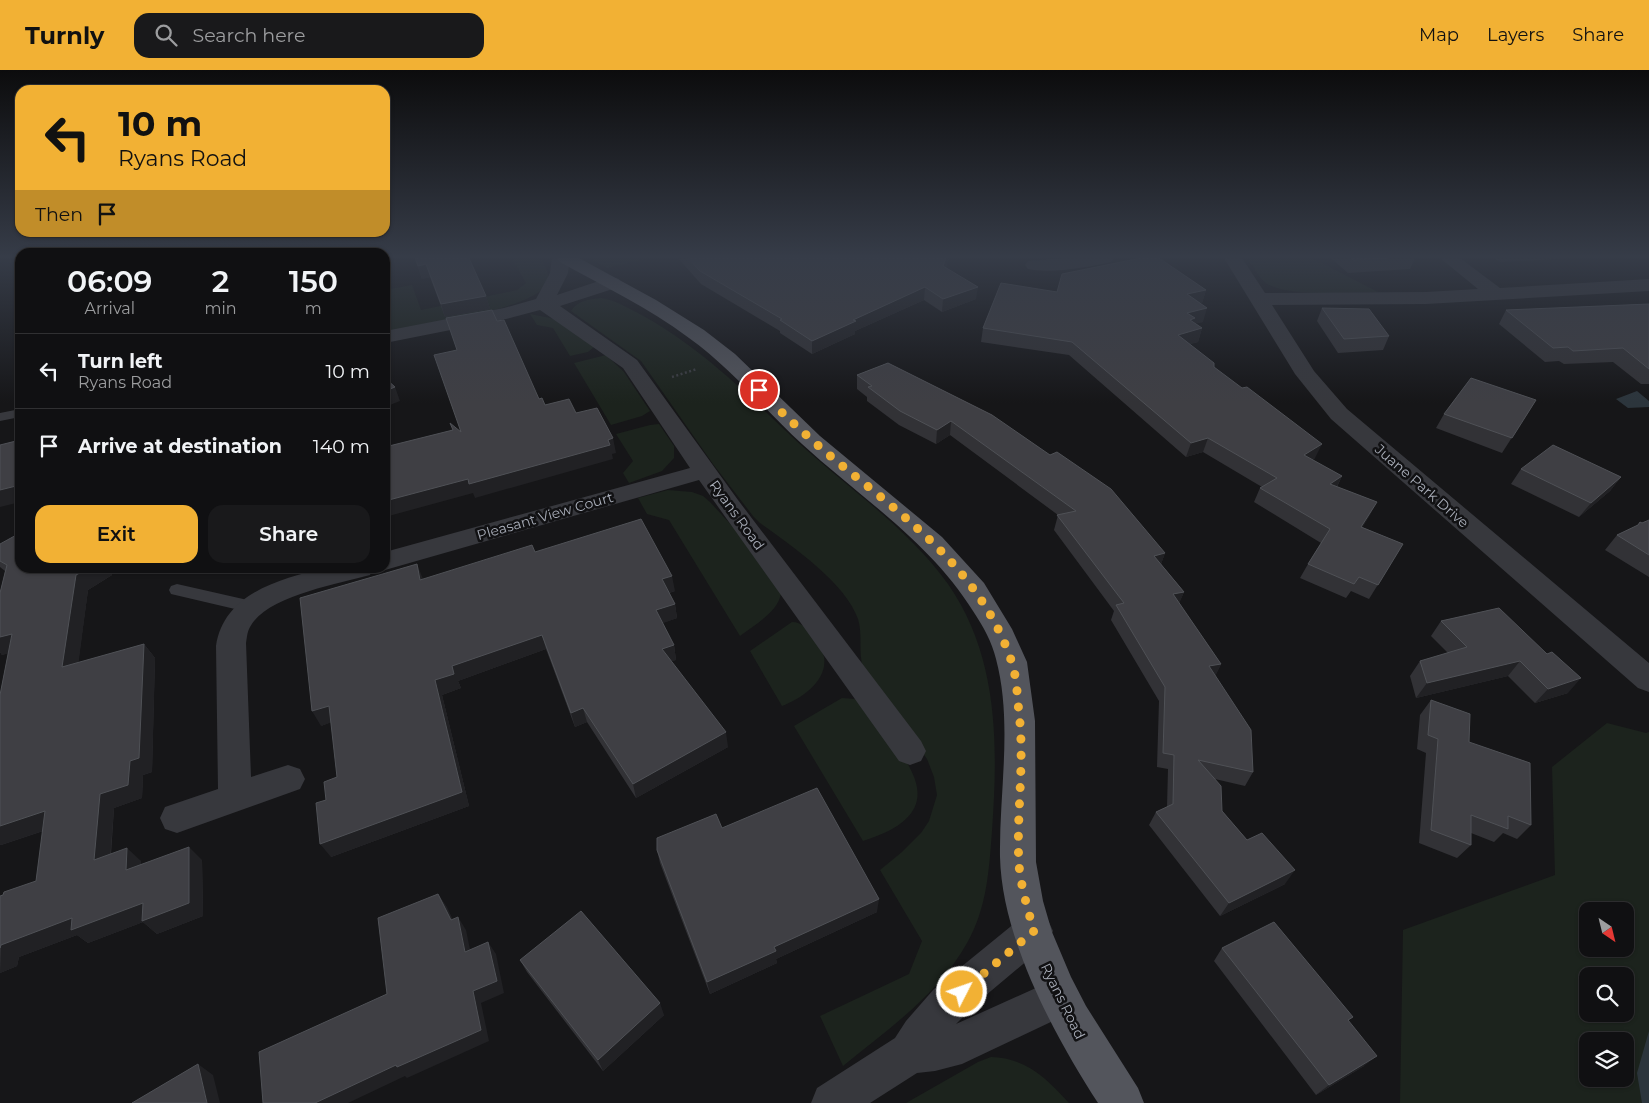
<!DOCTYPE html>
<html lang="en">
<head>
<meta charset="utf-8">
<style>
  :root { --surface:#101012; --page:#19191b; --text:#f1f3f6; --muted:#9c9d9f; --line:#303032; --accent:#f2b134 }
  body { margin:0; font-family:Montserrat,sans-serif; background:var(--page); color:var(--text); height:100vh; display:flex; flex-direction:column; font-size:19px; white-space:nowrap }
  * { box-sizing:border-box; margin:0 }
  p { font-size:16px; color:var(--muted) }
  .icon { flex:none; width:28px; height:28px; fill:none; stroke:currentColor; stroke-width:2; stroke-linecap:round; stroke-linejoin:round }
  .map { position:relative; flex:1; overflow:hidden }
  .panel { position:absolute; left:15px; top:178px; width:375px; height:325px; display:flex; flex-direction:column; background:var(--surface); border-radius:15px; box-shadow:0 1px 4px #0004,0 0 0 1px var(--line) }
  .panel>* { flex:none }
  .top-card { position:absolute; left:15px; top:15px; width:375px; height:152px; border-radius:15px; box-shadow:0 1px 4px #0004,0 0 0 1px var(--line); background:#f2b134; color:#111; overflow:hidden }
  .needle { width:32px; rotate:145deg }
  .controls { position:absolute; left:1579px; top:832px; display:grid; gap:10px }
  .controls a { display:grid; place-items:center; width:55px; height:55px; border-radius:10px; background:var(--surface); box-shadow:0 1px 4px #0004,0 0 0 1px var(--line); font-size:25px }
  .pin { position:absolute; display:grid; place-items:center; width:42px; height:42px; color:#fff; margin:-21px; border:2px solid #fff; border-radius:50%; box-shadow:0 1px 5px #0007 }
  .me { position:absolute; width:55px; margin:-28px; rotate:49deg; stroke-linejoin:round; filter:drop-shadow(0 0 4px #0008) }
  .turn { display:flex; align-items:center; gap:18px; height:105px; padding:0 20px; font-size:22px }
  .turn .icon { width:65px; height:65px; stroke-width:2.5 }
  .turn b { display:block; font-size:35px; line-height:42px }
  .then { display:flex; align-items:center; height:48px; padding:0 20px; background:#0003; gap:10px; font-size:19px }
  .eta { display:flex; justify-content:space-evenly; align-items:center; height:85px; text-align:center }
  .eta b { font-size:30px; font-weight:600; line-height:35px }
  .primary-button { display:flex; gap:10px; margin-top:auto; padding:10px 20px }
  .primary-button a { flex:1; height:58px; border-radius:15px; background:var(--accent); color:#111; font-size:20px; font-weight:600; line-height:58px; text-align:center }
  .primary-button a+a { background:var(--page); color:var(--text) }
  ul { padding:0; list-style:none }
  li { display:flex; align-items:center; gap:15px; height:75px; padding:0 20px; border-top:1px solid var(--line) }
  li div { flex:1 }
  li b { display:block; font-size:19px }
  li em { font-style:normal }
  header { display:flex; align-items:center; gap:30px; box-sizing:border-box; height:70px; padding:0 25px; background:var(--accent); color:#111 }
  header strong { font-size:24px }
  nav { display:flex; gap:28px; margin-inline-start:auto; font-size:18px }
  .search { width:350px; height:45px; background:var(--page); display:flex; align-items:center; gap:12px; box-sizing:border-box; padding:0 18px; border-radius:15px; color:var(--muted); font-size:19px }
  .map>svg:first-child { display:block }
</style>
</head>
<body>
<header>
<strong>Turnly</strong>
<div class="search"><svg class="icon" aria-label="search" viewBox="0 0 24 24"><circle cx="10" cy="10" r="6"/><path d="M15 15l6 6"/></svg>Search here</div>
<nav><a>Map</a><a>Layers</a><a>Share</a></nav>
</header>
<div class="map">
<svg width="1649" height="1033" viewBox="0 0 1649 1033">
  <rect width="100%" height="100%" fill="#161618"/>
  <path fill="#1c231d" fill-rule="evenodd" d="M512,188h28c6,9 12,18 5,28 -16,24 -128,40 -160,46v-42l27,-5 9,25 96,-20 9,-7z
    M589,188h60l-42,10z
    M1247,188h65l66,34c-28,0 -90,6 -112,-9 -8,-6 -13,-17 -19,-25z
    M601,228c14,2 25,9 37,15 58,31 103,75 149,119 53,51 118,92 161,152 51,73 50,162 44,247 -3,39 -5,77 -25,112 -28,51 -80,87 -124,123l-23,-50 89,-42 13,-33 -42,-71 22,-18 19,-19 8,-12 8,-26 -3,-18 -7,-18 -64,-91c-5,-16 0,-33 -5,-49 -12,-36 -67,-74 -98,-96l-7,-7 -40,-52 -72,-103 -70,-50c7,-11 19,-12 30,-13z
    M530,244l25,5 39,28 -6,5 -18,4 -17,-28 -16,-3z
    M606,285l18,17 26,39 -8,5 -31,9 -37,-62z
    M659,354l15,22v12l-12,13 -33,12 -6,-10 10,-12 -17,-27 34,-9z
    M668,420l24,2 11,4 7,6 23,25 48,67c-4,19 -26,30 -41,42l-71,-116 -22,-6 -9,-16z
    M792,552c10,0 15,7 20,15 5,6 10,12 12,20 4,24 -23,42 -42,49l-32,-55z
    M842,628l13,1c43,51 112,110 8,142l-69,-115z
    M1607,653l39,10 3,-1v371h-249l3,-173 152,-55 -3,-108zM1588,841h37v38h-37zM1588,906h37v38h-37zM1588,971h37v38h-37z
    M991,987c35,1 55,21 78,46h-163l72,-41z"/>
  <path fill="#2c353c" d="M1637,321l12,10v6l-21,1 -12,-9z
    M1649,961v72h-7l-5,-30z"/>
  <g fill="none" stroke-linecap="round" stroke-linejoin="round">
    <path stroke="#3d3f44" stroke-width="2.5" stroke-dasharray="2 2.5" stroke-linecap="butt" d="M672,307l25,-8"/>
    <path fill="#37383d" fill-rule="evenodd" d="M20,339v8l-20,4v-8z
      M177,514l75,17 6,2 2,4 -2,4 -6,2 -81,-19 -2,-4 2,-4z"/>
    <path fill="#37383d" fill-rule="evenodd" d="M552,188h18l-2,15 -11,22 48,-16 7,-2 7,2 2,4 -2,4 -59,19 77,54 101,140 183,241 5,10 -5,10 -11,4 -11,-4 -200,-281 -314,90 -9,-2h9v-16l305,-84 -67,-100 -83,-58 -34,9 -121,24v-12l119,-23 32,-9 14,-26z
      M1065,188h49l-3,4c-22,5 -61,12 -83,7l-3,-4 3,-4z
      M1224,188h18l23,35 161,-1 52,-3 -38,-31h20l40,30 149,-9v12l-223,13 -154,1 42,66 33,38 302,254v29l-11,-4 -307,-269 -36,-45z
      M325,498h48l-3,7c-32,9 -104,21 -120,52 -3,5 -3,11 -4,16l5,134 37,-12 12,4 5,10 -5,10 -123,44 -12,-4 -5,-11 5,-11 53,-18 -2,-143c8,-53 64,-67 109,-78z
      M1034,843l13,5 6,13 -6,13 -68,57 -23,23 102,-46 14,6 6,14 -6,14 -110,52 -27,7 -18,2 -47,30h-59l6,-15 78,-50 11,-17 28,-32 87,-71z"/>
    <path fill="#53555c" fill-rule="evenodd" d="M557,188h22l77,42 48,30 31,24 85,82 122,101 42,46 28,46 15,33 8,59 1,141 7,39 9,31 19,45 15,29 52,82 6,15h-46c-44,-68 -96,-164 -98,-246 -1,-65 13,-134 -4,-198 -4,-17 -13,-33 -23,-48 -43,-69 -112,-113 -171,-167 -38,-35 -71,-76 -113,-106 -40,-30 -86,-52 -129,-76z"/>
  </g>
  <path fill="#323236" d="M415,188l71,38 4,13 -45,8 -15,-40 -8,2z
    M678,188h271l-3,9 30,32 -34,13 -18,-12 -69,31v3l-43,20 -32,-21v-2l-79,-47z
    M1331,188h84l-5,11 -62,4z
    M1494,188h82l-76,4z
    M1206,220l-4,13h-2l3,19 -8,1 7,5 -4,14 -8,2 24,23 101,91 -3,2 30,16 -5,11 40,15 -15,25 41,17 -34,55 -18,-8 -5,7 -46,-20 8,-14 13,-21 -67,-41 6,-14 2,-1 -59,-35 -17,5 -117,-102 -88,-13 2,-14 74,-36z
    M1649,234v80h-8l-28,-22 -49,2 -5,-3 -14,1 -46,-38 7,-14z
    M1322,238l67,28 -6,14 -45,3 -21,-32z
    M888,293l277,190 -4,11 23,28 -5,11 42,61 -6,12 38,96 -8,14 -30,-7 7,32 63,73 -65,32 -71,-91 7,-13 11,-5 1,-38 -11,-2 2,-66 -48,-81 3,-9 -60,-81 4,-15 -108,-80 -14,9 -37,-19 -32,-24v-4l-10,-8v-14z
    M1536,330l-34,53 -66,-25 8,-14z
    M1521,399l100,8 -11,14 -31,26 -68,-33z
    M1649,450v57l-44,-27 12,-15 20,-9 3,-4 2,1z
    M0,474l20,24h87l5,7 -24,15 -10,73 66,-19 11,14 -3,114 -9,3 -1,23 -28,10 -3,46 30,7v3l61,-4 1,56 -46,18 -14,-12 -55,21 -11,-8 -58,22 -2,9 -17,7v-77l36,-15 7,-50 -42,14 -1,-1v-149l8,-42 -6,2 -2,-3v-59l5,-22 -5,-4z
    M535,482l140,39 -6,2 6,11 2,14 -15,5 12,22 2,15 -5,1 57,86 -92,51 -49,-76 -12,5 -29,-78 -88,32 3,7 -19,7 27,111 -138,51 -5,-57 11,-23 -6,-55 -10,4z
    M1499,538l69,85 -33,10 -27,-27 -92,22 -6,-22 10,-15 28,-8 -17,-17 10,-15z
    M1431,630l38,42 62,83 -14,14 -14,-6 -9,9 -23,-9v12l-14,13 -38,-15 7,-90 -9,-4 3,-34z
    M722,758l155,84 -101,47 1,4 -67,31 -50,-131 -3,-13z
    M1222,878l131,69 -5,4 16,45 -48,29 -102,-134z
    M520,890l144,55 -61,56 -76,-99z"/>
  <path fill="#212124" d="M946,188h3l-7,20 1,-12z
    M426,194l4,13 -8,2 -4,-13z
    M925,217l-1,13 -69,31v3l-43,20v-13l41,-21z
    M978,217l-2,12 -34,13 1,-13z
    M1206,220l-4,13 -19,4 4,-13z
    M486,226l4,13 -45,8 -4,-13z
    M1207,238l-4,14 -9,2 8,4 -4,14 -24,6 4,-13 9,-22z
    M395,317l5,14 -15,6v-16z
    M951,351l-1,14 -14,9 1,-14z
    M613,368l3,15 -4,1 1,5 -138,39 -2,-5 -88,24v-16z
    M1208,368l-5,14 -17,5 5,-14z
    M1322,374l-7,14 -18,11 7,-14z
    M1342,406l-7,14 -5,-6z
    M1621,407l-11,14 -31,26 12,-14z
    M20,415v17l-20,5v-17z
    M1377,432l-8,15 -15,24 7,-14z
    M1165,483l-5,14 -6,-11z
    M417,494l6,15 4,15 -7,-14z
    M89,498h18l5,7 -24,15 -12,92 -14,-15 14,-92z
    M157,498h18l-15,3z
    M672,506l3,15 -10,3 -3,-15z
    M1184,522l-6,14 -5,-12z
    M675,534l2,14 -19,7 -2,-15z
    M12,564l14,15 -24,6 -2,-3v-15z
    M542,565l4,14 -88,32 3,7 -19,7 27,111 -138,51 -11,-13 115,-164 17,-14z
    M144,574l11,14 -3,114 -9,3 -1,23 -28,10 -5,65 -15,-13 6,-66 30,-33z
    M674,575l2,15 -11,3 -3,-14z
    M1520,591l-12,15 -92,22 11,-15z
    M1221,594l-7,14 -5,-12z
    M1581,608l-13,15 -33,10 13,-14z
    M329,636l9,14 -17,6 -9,-15z
    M583,638l4,14 -12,5 -4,-14z
    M726,662l2,15 -92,51 -3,-14z
    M45,741l16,14 -60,20 -1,-1v-18z
    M189,777l13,13 1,56 -46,18 -14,-12 -55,21 -11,-8 -58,22 -2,9 -17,7 1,-28z
    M127,778l14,13 -1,22 -14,-13z
    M1295,800l-10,14 -65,32 9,-13z
    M438,824l9,13 12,26 -8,-13z
    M879,829l-2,13 -101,47 1,4 -67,31 -3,-12 67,-35z
    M458,847l8,13 7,34 -8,-12z
    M488,872l8,12 8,39 -23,10 8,38 -82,37 -2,-2 -57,27h-33l158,-112z
    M660,933l4,12 -61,56 -5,-11z
    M1377,986l-13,10 -48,29 13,-10z
    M198,994l15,11 7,28h-13z"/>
  <path fill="#3f3f44" stroke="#4f5156" d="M415,188h54l17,38 -45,8 -15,-40 -8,2z
    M688,188h258l-3,8 35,21 -35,12 -18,-12 -72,33 3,1 -44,20 -32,-21 2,-1 -82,-48z
    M1141,188h18l47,32 -19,4 20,14 -20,5 8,5 -5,2 12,8 -24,7 36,28v4l28,21 5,-1 75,57 -18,11 38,21 -12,8 47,18 -16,25 42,17 -25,41 -19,-8 -5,7 -46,-20 22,-35 -70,-41 17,-10 -69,-40 -17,5 -119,-101 -89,-14 18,-45 56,9 5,-18z
    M1351,188h37l-35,2z
    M1649,234v65l-26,-21 -50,3 -5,-4 -15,1 -47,-38z
    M1322,238l47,1 20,27 -45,3z
    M492,240l5,11 7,-1 35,79 3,-1 3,7 24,-6 7,14 21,-5 16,30 -5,2 2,5 -141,39 -1,-5 -83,22v-54l68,-17 -3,-7 11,9 -27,-77 23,-5 -11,-32z
    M888,293l104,52 58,40 7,-3 54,37 54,64 -11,3 30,36 -11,2 48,70 -12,2 42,64 2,42 -55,-12 23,26 1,25 25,29 15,-7 33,37 -66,33 -73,-91 17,-8 1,-49 -11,-2 2,-66 -49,-82 8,-2 -67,-88 19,-4 -125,-90 -14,9 -37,-19 -32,-24 4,-1 -15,-11z
    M385,308l10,9 -10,4z
    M1471,308l65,22 -24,38 -68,-24z
    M20,370v45l-20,5v-45z
    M1553,375l68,32 -30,26 -70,-34z
    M641,449l31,57 -10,3 13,25 -19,6 18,35 -12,4 64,83 -93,52 -50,-76 -12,5 -29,-78 -90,31 2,8 -19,6 27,112 -142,52 -4,-41 10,-3 -2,-18 13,-5 -8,-71 -17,5 -12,-113 117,-34 3,16 112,-35 3,7z
    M1649,450v35l-32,-20 21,-10 2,-3 2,1z
    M20,463v35h69l-13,7 -14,92 82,-23 -5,114 -9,3 -2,24 -28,9 -6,66 33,-12 -1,22 63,-23v56l-47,18 1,-18 -72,27 1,-12 -71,27 -1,3v-52l3,-1 1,-3 32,-11 9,-70 -45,15v-131l12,-61 -12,3v-44l7,-28 -7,-4v-17z
    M1499,538l48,46 5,-2 29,26 -33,11 -28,-28 -93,22 -7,-22 47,-14 -26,-26z
    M1431,630l39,14 -1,28 61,21 1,62 -23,-9v13l-37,-14v30l-40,-15 7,-91 -10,-4z
    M817,718l62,111 -105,48 2,4 -69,31 -50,-132v-12l59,-24 6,14z
    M438,824l13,26 7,-3 7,35 23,-10 9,39 -24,10 8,39 -84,37 -1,-2 -81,38h-52l-4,-51 128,-58 -9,-76z
    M581,841l79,92 -62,57 -78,-100z
    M1274,852l79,95 -5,3 29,36 -48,29 -107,-137z
    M198,994l9,39h-75z"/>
  <linearGradient id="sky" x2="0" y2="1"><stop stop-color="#0c0c0d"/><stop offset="0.56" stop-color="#363c48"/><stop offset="1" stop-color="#363c48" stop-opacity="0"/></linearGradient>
  <rect width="1649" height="333" fill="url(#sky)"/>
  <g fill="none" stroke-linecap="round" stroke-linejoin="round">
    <path stroke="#f2b134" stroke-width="9" stroke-dasharray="0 16.2" d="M759,320c26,26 53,51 81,74 68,55 140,108 170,193 7,18 7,38 9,56 6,50 -3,102 0,152 2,22 9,45 15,66l-72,61"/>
  </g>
  <g text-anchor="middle" stroke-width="5" stroke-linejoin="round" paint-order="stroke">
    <g font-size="14" fill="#a8adb8" stroke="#111113">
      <text transform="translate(1422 416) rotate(41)" y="5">Juane Park Drive</text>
      <text transform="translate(737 445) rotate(54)" y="5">Ryans Road</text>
      <text transform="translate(545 446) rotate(-16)" y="5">Pleasant View Court</text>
      <text transform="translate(1063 931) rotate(64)" y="5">Ryans Road</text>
    </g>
  </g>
</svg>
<div class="controls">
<a><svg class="needle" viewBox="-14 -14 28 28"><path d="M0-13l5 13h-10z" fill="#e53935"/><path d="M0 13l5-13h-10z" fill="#9c9d9f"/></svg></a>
<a><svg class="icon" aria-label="search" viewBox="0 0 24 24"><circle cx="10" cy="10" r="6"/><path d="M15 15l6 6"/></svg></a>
<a><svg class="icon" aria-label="layers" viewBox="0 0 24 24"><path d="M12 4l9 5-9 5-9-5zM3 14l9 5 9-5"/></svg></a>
</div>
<div class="pin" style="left:759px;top:320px;background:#d93025"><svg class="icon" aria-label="arrive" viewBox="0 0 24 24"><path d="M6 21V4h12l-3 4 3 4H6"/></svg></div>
<svg class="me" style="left:962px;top:922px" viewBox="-20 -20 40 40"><circle r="17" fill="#f2b134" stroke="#fff" stroke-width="3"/><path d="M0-11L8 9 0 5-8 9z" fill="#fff"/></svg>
<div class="top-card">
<div class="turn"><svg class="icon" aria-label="left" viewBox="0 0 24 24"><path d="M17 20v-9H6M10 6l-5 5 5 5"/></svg><div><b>10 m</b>Ryans Road</div></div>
<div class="then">Then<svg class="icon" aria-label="arrive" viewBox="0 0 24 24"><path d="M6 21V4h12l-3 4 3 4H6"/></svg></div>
</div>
<section class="panel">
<div class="eta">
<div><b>06:09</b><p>Arrival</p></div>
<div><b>2</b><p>min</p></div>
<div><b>150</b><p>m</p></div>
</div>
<ul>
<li><svg class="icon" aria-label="left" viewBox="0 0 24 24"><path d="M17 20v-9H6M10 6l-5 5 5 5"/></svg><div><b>Turn left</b><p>Ryans Road</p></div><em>10 m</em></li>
<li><svg class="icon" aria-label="arrive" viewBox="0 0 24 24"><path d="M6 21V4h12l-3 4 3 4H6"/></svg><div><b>Arrive at destination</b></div><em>140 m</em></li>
</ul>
<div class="primary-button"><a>Exit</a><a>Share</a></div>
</section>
</div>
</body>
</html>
